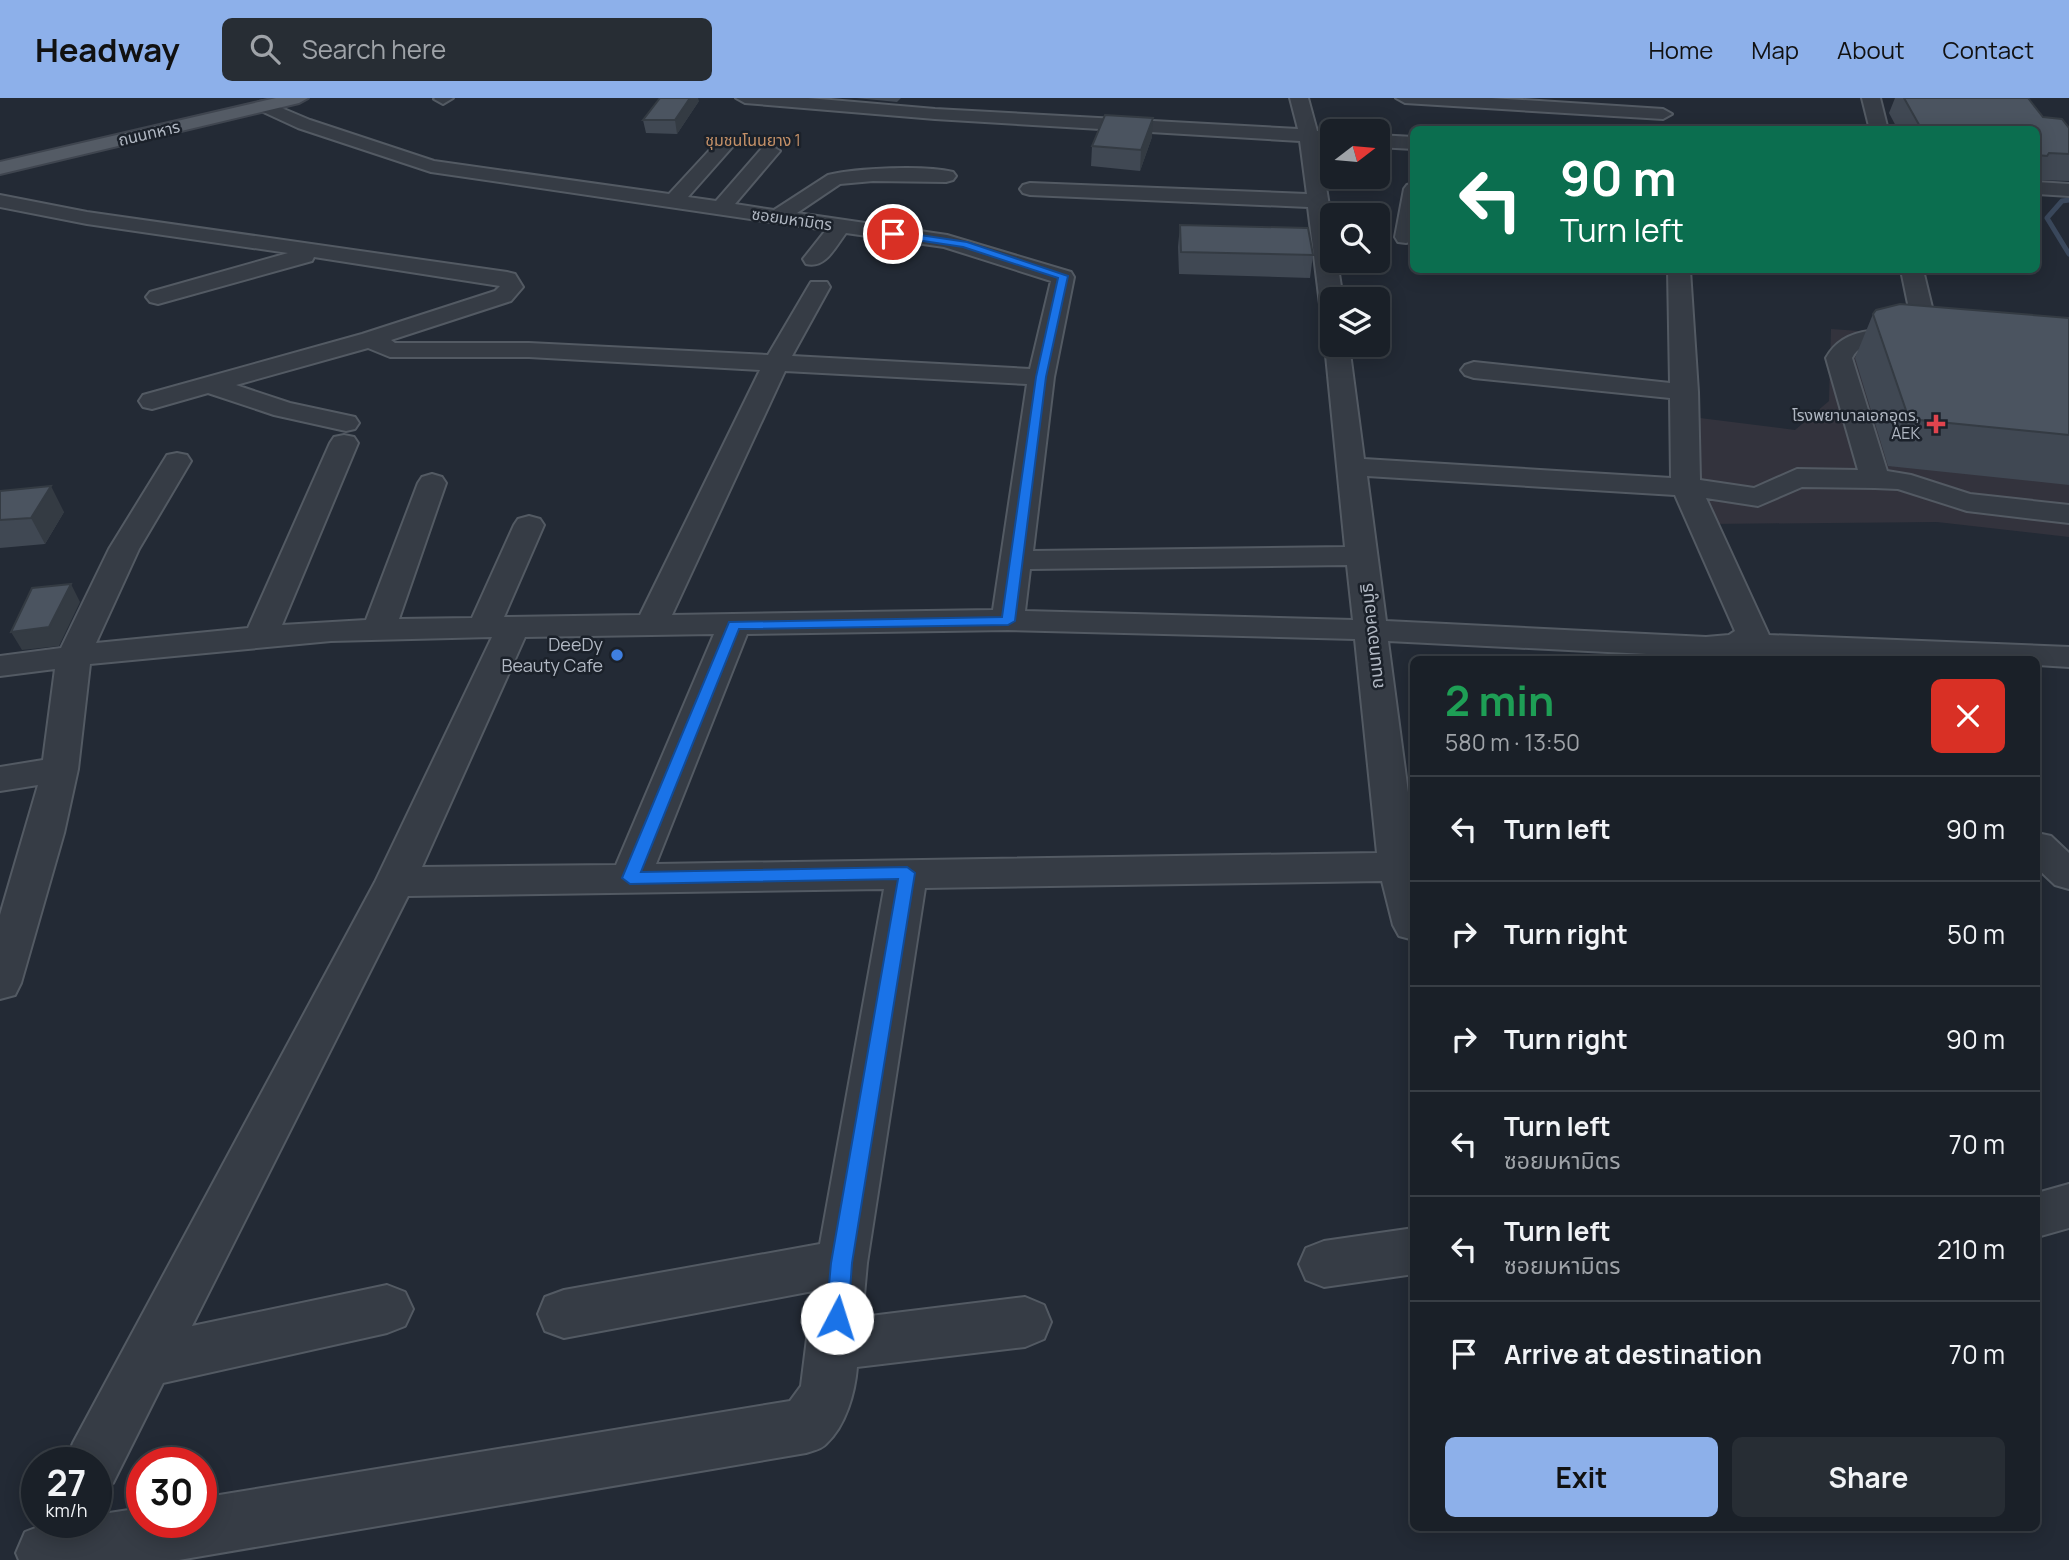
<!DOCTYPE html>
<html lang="en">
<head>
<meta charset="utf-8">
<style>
  :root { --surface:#1a2028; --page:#272d34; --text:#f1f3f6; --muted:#9fa3a8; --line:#383e45; --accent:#8db0ea }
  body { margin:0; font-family:Manrope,"Noto Sans Thai",sans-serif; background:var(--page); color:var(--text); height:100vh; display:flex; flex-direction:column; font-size:26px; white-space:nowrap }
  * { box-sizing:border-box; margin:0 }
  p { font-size:23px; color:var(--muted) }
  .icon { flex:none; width:38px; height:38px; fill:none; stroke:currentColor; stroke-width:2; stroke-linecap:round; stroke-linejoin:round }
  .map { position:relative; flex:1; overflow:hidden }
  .panel { position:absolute; left:1410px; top:558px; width:630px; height:875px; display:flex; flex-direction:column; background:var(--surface); border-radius:10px; box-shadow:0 4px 18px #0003,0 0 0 2px var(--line) }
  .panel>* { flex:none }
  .guide { position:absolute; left:1410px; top:28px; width:630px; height:147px; border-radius:10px; box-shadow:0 4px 18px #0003,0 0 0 2px var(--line); background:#0b6e4f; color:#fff; overflow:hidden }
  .needle { width:46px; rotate:74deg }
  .controls { position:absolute; left:1320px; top:21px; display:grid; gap:14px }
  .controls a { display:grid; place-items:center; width:70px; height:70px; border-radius:10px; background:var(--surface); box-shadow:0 4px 18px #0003,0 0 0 2px var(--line); font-size:35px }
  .speed { position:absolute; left:21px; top:1349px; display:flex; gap:14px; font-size:35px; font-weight:700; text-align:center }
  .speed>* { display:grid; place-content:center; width:91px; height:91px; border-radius:50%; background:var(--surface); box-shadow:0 4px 18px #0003,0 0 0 2px var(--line); line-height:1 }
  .speed small { font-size:18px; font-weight:400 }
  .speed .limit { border:10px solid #d22; background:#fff; color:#111 }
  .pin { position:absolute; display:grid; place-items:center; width:60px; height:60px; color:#fff; margin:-30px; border:4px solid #fff; border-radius:50%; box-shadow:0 2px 7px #0007 }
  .me { position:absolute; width:77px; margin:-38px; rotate:5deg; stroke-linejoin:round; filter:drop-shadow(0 0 5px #0008) }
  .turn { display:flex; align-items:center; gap:24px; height:147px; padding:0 35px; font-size:32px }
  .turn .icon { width:91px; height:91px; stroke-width:2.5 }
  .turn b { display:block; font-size:49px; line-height:60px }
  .round { display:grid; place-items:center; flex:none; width:74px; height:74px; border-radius:10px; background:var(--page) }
  .headline { display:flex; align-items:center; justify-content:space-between; height:119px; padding:0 35px }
  h1 { font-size:42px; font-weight:700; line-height:52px; color:#1e9e55 }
  .cta { display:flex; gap:14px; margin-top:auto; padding:14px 35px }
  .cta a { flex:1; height:80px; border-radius:10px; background:var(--accent); color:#111; font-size:28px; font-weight:700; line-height:80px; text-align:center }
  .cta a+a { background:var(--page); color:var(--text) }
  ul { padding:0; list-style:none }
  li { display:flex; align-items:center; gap:21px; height:105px; padding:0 35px; border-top:2px solid var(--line) }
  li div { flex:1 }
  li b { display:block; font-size:26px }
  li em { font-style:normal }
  header { display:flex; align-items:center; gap:42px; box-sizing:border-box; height:98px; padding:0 35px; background:var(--accent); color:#111 }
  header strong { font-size:33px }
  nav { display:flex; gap:38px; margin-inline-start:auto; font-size:24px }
  .search { width:490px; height:63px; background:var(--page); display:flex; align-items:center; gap:18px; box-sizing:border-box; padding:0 24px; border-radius:10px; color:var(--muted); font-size:26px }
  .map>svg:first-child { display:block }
</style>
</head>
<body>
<header>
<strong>Headway</strong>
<div class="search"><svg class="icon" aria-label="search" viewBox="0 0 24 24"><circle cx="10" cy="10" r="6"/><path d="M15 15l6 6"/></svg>Search here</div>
<nav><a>Home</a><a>Map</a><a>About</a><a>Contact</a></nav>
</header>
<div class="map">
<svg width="2069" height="1462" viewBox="0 0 2069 1462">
  <rect width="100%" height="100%" fill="#232a35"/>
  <path fill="#33333d" d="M1831,231l85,6 153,-6v208l-132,-15 -229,2 -11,-36 -5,-71 103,13 34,-29z"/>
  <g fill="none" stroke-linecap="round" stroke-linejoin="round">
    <path stroke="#3a485c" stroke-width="5" d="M2069,102l-7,1 -15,17 22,36"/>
    <g stroke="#535a63" stroke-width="4">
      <path id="minor" d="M453,0l-10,6 -9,-5 1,-1z
        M736,0h72l127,11 363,20 -8,-31h18l9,33h15v12l-13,-1 13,83v36h5l6,38h-11v12l-8,-2 -4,-5 -12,-97 -278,-12 -7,-2 -3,-4 3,-4 7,-2 277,11 -7,-53 -365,-22 -190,-16z
        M1396,0h95l172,11 9,5 -9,5 -258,-16z
        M1862,0h18l8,32h-18z
        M265,3l45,19 124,41 235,33 49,-53 7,-2 9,6 -46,52 28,4 47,-54 7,-2 10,6 -45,53 39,6 54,-35c29,-7 96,-10 125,-3l3,4 -3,4 -7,2 -73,-1 -33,3 -43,29 150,22 124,37 3,5 -20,100 -21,174 312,-4 -20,-202 7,-6v6h17l15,114 307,19 -1,-80 -196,-20 -9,-3 -4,-5 4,-5 9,-3 196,21 -2,-113h22l8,122 2,88 54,8 43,-19 61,1 -32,-112c19,-35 64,-30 98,-22l3,5 -3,5c-21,5 -60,-14 -72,12l35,113 24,4 59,19 99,11v18l-102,-12 -69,-22 -23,-1 -73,-1 -44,19 -52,-8 63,137 300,12v20l-32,-2v-5l-300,-6 -31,3 -318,-16 26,197v102l-15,-4 -6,-11 -11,-44 -457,7 -58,375 -5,54 163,-20 19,8 7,17 -7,17 -19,8 -168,20c-2,25 -11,59 -31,77 -4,5 -14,7 -20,9l-627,107h-160l-3,-7 9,-21 26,-10h45v-7l46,-7v14h59v-24l589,-97 11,-15 12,-95 -249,47 -19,-7 -7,-17 7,-17 19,-7 256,-46 64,-355 -476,7 -216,430 195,-41 18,7 8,17 -8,17 -18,7 -224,50 -50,100 -17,7v-27h-31l8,-20 302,-561 117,-245 -161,4 -241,23 -12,105 -14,64 -43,150 -6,12 -15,4v-84l38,-130 -38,6v-24l43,-7 12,-91 -55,7v-20l61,-8 48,-99 58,-94 10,-2 10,2 4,6 -52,88 -43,94 152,-15 82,-185 4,-6 10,-2 10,2 4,6 -76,182 84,-5 52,-137 4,-6 10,-3 10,3 4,6 -47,136 73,-1 42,-93 4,-6 11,-3 11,3 4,6 -40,92 136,-2 120,-245 -231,-13h-139l-22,-9 -132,37 54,18 65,14 4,6 -4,6 -9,2 -72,-16 -66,-22 -56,16 -9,-2 -4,-6 4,-6 219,-61 133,-43 5,-5 -186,-29 -2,4 -154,43 -8,-2 -4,-5 4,-5 138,-39 -201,-29 -87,-17v-12l87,17 420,60 8,2 8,13 -12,14 -120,39 4,3h134l239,12 40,-68 3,-5h16l3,5 -38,69 238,13 21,-88 -107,-34 -98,-14c-11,14 -20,36 -40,31l-3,-5 23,-29 -395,-58 -133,-44 -39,-18 -3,-4 3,-4zM785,273l242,13 -34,226 -321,5zM1367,378l308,19 60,136 -6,4 -23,2 -320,-16zM1347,467l6,55 -328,-9 5,-42zM1008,532l347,9 22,214 -721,11 91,-230zM714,536l-98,231 -194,2 103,-230z
        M1377,37l37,2v12l-37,-2z
        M2037,84l32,2v12l-32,-2z
        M1414,85v58l-8,2 -8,-1 -3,-5 9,-48 3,-4z
        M1901,172h22l14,58 -3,5 -9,2 -9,-2 -3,-5z
        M2037,735l14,3 18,17v36l-14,-4 -18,-17z
        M2069,1086v44l-32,9v-44z
        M1414,1130v46l-90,13 -18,-7 -7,-16 7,-16 18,-7z"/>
    </g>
    <g stroke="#3f454f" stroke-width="4">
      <path id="major" d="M276,0h32l-9,5 -299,71v-12z"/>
    </g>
    <use href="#minor" fill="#363c45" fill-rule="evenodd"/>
    <use href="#major" fill="#545b65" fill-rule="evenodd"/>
  </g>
  <path fill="#404853" d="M856,0h45l-4,4z
    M1895,0h133l15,19 26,11v53l-32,-1v-50h-139l-9,-17z
    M699,3l-22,33 -31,-1 -3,-13z
    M1152,39l-12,34 -49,-5 1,-20z
    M1180,127l133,30 -3,23 -131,-4 -1,-27z
    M1873,216l196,4v167l-181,-19 -33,-108z
    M0,393l64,21 -19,32 -45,4z"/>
  <path fill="#343b43" d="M690,0h8l1,3 -22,33 -2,-14z
    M1153,20l-1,19 -12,34 1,-21z
    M51,388l13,26 -19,32 -14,-26z
    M71,486l9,18 -21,44 -37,4 -11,-18z"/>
  <path fill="#4b5460" stroke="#343b43" stroke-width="2" d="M660,0h30l-15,22h-32z
    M1904,0h124l15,19 19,2 7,9v26l-20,-1 -2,3 -10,-1v-25h-115z
    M1105,17l48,3 -12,32 -49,-4z
    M1180,127l128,3 5,27 -132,-3z
    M1900,206l169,14v117l-160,-16 -36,-105 3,-4z
    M51,388l-20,32 -31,2v-29z
    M71,486l-22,43 -38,5 21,-44z"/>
  <path fill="#1a73e8" stroke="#114b97" stroke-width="2" d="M893,133l74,11 101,34 -22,101 -31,244 -7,4 -269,4 -98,243 266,-5 8,6 -63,390 -4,55 -4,7 -7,3 -8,-3 -3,-7 5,-55 67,-384 -268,5 -8,-6 107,-256 273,-5 34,-240 22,-99 -95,-31 -73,-11 -1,-2z"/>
  <path fill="#e0444e" stroke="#1b212a" stroke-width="2.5" d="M1932.5 315.5h7v7h7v7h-7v7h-7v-7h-7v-7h7z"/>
  <circle fill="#3f7fe0" stroke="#1b212a" stroke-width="2.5" cx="617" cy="557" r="7"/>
  <g text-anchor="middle" stroke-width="5" stroke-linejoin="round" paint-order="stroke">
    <g font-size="16" fill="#b0b7c2" stroke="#1b212a">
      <text transform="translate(149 35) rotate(-13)" y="6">ถนนทหาร</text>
      <text transform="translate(792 121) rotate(8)" y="6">ซอยมหามิตร</text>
    </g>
    <g font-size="16" fill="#c59168" stroke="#1b212a">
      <text x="753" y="48">ชุมชนโนนยาง 1</text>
    </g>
    <g font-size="16" fill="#b0b7c2" stroke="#1b212a" text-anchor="end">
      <text x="1920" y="323">โรงพยาบาลเอกอุดร,<tspan x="1920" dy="18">AEK</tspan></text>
    </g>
    <g font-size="18" fill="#b0b7c2" stroke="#1b212a">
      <text transform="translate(1372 538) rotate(-96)" y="6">ถนนทองคอมูธิ</text>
    </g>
    <g font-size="18" fill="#b0b7c2" stroke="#1b212a" text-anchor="end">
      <text x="603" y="553">DeeDy<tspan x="603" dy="21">Beauty Cafe</tspan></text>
    </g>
  </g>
</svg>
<div class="controls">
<a><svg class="needle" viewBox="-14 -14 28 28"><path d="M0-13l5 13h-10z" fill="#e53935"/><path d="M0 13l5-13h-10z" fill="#9fa3a8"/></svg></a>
<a><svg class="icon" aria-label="search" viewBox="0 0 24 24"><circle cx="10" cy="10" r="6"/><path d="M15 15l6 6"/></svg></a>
<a><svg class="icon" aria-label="layers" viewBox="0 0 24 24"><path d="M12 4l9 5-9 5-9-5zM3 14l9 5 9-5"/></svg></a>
</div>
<div class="speed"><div>27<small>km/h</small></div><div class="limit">30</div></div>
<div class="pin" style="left:893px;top:136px;background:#d93025"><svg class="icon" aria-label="arrive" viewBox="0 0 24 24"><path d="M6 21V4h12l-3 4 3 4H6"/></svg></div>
<svg class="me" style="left:837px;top:1220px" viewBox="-20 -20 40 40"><circle r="19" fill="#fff"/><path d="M0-13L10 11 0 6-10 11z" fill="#1a73e8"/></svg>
<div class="guide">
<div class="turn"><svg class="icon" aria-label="left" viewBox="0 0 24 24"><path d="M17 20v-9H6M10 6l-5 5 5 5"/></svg><div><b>90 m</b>Turn left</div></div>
</div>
<section class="panel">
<div class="headline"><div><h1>2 min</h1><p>580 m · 13:50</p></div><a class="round" style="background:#d93025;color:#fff"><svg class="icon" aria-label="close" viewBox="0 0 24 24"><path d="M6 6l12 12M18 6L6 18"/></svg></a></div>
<ul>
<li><svg class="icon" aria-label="left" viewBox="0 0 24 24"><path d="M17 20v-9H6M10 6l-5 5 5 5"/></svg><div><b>Turn left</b></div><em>90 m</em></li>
<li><svg class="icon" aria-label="right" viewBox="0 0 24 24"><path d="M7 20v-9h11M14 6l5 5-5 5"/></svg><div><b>Turn right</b></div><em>50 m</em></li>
<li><svg class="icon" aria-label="right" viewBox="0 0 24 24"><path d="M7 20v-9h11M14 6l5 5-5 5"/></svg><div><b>Turn right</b></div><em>90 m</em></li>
<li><svg class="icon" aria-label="left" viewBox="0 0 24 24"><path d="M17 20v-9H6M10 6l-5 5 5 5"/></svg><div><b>Turn left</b><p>ซอยมหามิตร</p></div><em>70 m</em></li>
<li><svg class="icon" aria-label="left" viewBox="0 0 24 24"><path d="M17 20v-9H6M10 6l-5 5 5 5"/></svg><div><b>Turn left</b><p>ซอยมหามิตร</p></div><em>210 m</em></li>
<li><svg class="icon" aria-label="arrive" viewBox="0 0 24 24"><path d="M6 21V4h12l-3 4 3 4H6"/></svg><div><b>Arrive at destination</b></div><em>70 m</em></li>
</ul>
<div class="cta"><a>Exit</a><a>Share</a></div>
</section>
</div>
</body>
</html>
